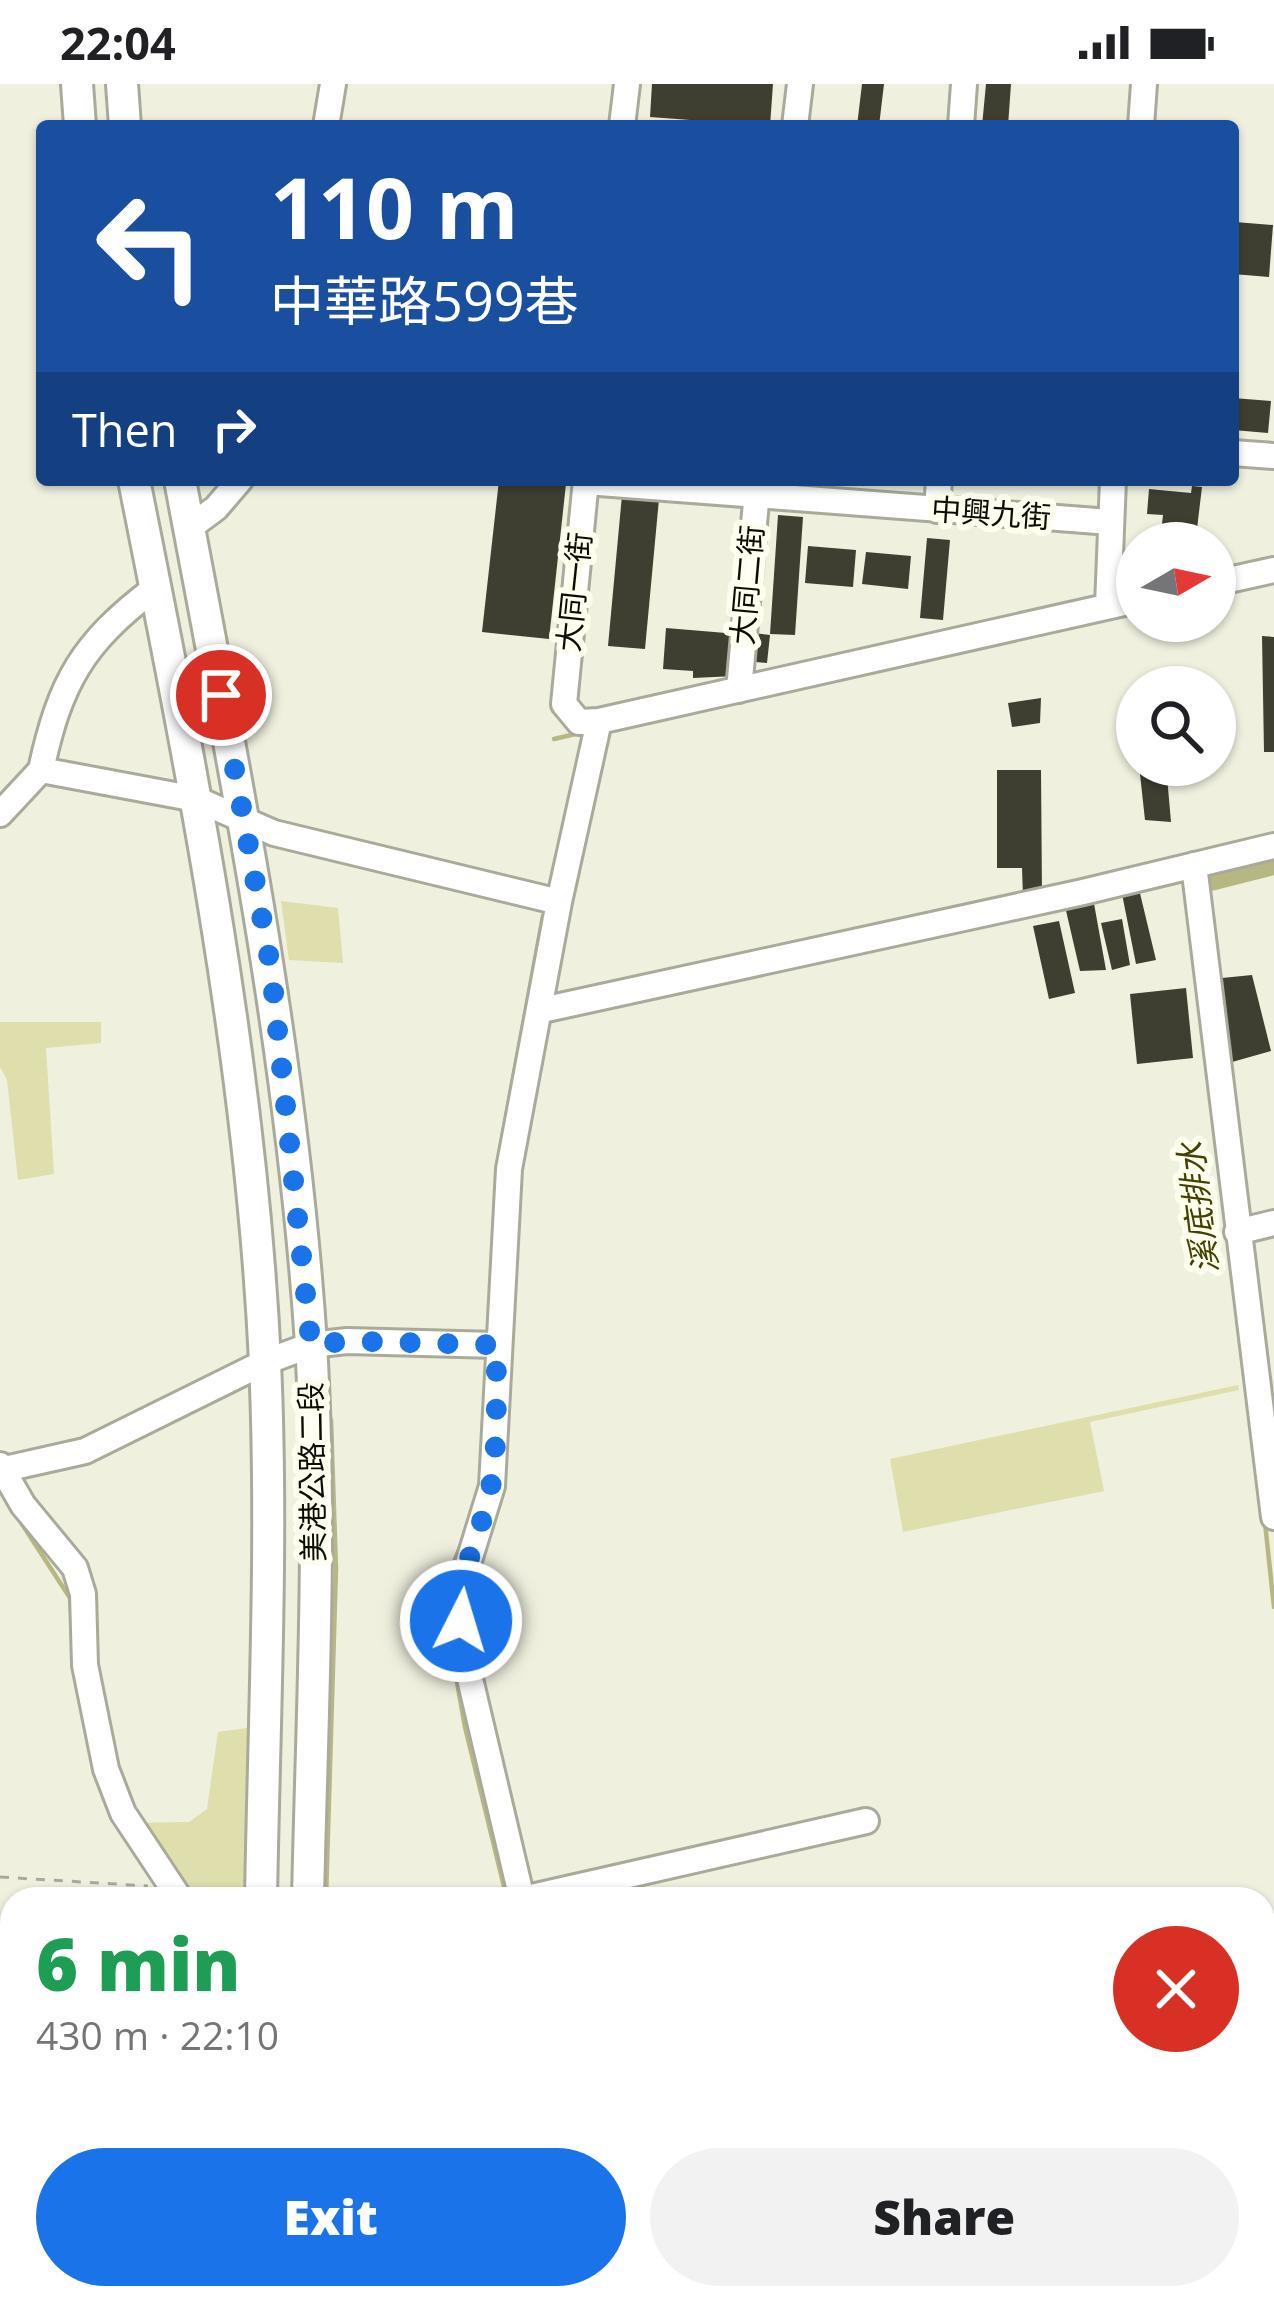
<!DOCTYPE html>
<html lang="en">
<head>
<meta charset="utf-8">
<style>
  :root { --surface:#fff; --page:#f2f2f2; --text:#202124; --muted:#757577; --accent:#1a73e8 }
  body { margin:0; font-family:"Open Sans","Noto Sans TC",sans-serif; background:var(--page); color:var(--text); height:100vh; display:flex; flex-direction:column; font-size:45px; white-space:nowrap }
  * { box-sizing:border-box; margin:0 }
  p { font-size:39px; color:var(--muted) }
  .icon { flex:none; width:66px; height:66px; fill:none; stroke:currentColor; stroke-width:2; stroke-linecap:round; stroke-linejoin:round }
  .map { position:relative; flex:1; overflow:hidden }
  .drawer { position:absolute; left:0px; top:1803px; width:1275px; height:423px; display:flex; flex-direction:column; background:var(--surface); border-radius:36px 36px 0 0; box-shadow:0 3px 9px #0004 }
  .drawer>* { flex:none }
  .guide { position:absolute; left:36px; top:36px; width:1203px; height:366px; border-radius:12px; box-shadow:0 3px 9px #0004; background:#1a4fa0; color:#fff; overflow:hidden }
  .needle { width:78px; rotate:81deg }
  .controls { position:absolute; left:1116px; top:438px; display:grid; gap:24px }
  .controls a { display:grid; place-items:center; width:120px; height:120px; border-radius:50%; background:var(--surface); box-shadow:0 3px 9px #0004; font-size:60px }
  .pin { position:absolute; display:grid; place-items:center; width:102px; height:102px; color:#fff; margin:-51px; border:6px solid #fff; border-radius:50%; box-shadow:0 3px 12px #0007 }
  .me { position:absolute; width:132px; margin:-66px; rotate:5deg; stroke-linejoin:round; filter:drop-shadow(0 0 9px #0008) }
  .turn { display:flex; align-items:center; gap:42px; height:252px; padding:0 36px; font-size:54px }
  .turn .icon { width:156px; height:156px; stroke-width:2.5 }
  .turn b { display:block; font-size:84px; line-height:102px }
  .then { display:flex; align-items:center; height:114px; padding:0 36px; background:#0003; gap:24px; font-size:45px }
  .round { display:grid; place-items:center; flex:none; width:126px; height:126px; border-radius:63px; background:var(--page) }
  .headline { display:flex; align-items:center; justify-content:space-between; height:204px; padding:0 36px }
  h1 { font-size:72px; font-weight:800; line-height:90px; color:#1e9e55 }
  .action { display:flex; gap:24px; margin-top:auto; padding:24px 36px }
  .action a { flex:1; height:138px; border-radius:72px; background:var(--accent); color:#fff; font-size:48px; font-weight:800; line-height:138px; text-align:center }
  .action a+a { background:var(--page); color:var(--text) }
  .status { display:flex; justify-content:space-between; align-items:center; height:84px; padding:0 60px; background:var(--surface); direction:ltr }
  .status svg { height:33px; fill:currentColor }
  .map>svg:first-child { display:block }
</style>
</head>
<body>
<div class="status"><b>22:04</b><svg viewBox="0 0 49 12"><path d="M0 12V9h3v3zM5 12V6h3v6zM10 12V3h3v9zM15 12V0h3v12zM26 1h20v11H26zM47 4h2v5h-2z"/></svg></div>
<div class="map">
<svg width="1274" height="2225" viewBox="0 0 1274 2225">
  <rect width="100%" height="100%" fill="#f0f0df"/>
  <path fill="#dfdead" d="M281,817l57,7 5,55 -54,-3z
    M0,938h101v21l-55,5 8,126 -36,6 -11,-100 -7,-13z
    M1238,1301l1,5 -149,32 14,69 -201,41 -13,-73z
    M253,1643v172h-76l-51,-76 63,-1 18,-13 11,-77z"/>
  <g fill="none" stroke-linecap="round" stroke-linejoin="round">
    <path stroke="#b7b783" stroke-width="4.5" d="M554,655l30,-7
      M496,1110l1,-28 46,-250
      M20,1437l50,77 2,28
      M1265,1439l9,84
      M464,1453l-19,47 5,59 15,84 42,172
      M89,1660l7,30
      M326,1815l10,-330 -5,-149
      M346,2214l2,11
      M430,2214l4,11
      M642,2214l4,11"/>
    <path stroke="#b7b783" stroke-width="18" d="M1191,803l83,-21"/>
  </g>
  <path fill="#3e3e31" d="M652,0h121l-3,42 -120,-9z
    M862,0h22l-5,42h-22z
    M986,0h25l-3,42h-26z
    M1235,138l38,3 -4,52 -36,-3z
    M1233,314l38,3 -3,32 -35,-3z
    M499,396l67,4 -17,155 -67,-7z
    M1192,402l10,1 -6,50 -35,-4 2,-18 -16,-1 2,-25 42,4z
    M622,411l37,4 -14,150 -37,-3z
    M778,431l25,2 -8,118 -25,-1z
    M927,454l23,2 -7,80 -23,-2z
    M808,462l48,4 -3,37 -48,-4z
    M866,468l45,4 -3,33 -46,-5z
    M666,544l72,6 -3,42 -42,2v-7l-30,-2z
    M747,548l23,3 -3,28 -23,-2z
    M1262,552l12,1v115h-10z
    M1041,614l-1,25 -28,4 -4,-24z
    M1139,681h27l5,57 -26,-2z
    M997,686h44l1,127h-19l-1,-29h-25z
    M1138,801l18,75 -20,4 -15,-75z
    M1093,814l13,72 -26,1 -16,-69z
    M1122,835l8,46 -18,5 -11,-47z
    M1059,837l16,72 -26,6 -16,-73z
    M1252,891l19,76 -46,13 -13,-85z
    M1186,904l7,70 -56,6 -7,-70z"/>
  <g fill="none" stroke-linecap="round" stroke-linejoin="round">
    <g stroke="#aaaa9a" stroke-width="30">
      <path id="minor" d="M326,42l7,-42
        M622,42l5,-42
        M795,42l5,-42
        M961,42l3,-42
        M1141,42l3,-42
        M1233,369l41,3
        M586,396l-22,224 15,18 20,-1 538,-121
        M586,398l524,40
        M937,426l2,-30
        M189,444l27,-20 24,-28
        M1215,499l59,-13
        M1108,522l5,-126
        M739,606l19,-210
        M41,686c19,-88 41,-127 114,-182
        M0,730l41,-44 155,29 78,34 285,69
        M1194,781l80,652
        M542,926l541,-118 191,-46
        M1237,1148l37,-9
        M0,1381l23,40 52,63 8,26 2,71 21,104 17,44 57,86
        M0,1386l85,-19 180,-89 46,-17 36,-4 150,4
        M522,1815l-59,-250 -4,-56 33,-107 17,-317 50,-267 40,-181
        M523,1815l343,-78
        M0,2006h12
        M0,2129h12
        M448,2214l4,11"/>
    </g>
    <g stroke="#aaaa9a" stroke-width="36">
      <path id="major" d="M77,0l3,42
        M122,0l3,42
        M134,396c58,291 117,584 131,882 8,178 -1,358 -4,537
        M180,396c54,287 112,572 131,864 11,184 1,370 -3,555
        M276,2214l1,11
        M323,2214l2,11"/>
    </g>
    <path stroke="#aaaa9c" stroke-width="3" stroke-dasharray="9 9" stroke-linecap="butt" d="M0,1793l148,9
      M1263,1951l11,-2"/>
    <use href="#minor" stroke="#fff" stroke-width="24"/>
    <use href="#major" stroke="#fff" stroke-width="30"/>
  </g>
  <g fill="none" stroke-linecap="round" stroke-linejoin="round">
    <path stroke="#1a73e8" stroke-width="21" stroke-dasharray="0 37.8" d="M221,611l50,273 40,377 36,-4 150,4c-2,45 2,96 -6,140 -9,50 -33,82 -30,136"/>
  </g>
  <g text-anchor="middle" stroke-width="12" stroke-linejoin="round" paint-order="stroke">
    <g font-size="30" fill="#0c0c07" stroke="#fdfeed">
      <text transform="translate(991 430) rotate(4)" y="10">中興九街</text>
      <text transform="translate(748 501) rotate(-85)" y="10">大同二街</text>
      <text transform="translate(575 508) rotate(-84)" y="10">大同一街</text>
      <text transform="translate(313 1388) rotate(-91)" y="10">美港公路二段</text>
    </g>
    <g font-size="33" font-style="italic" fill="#434000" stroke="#fdfeed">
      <text transform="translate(1198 1124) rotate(-97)" y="12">溪底排水</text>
    </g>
  </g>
</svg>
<div class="controls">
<a><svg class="needle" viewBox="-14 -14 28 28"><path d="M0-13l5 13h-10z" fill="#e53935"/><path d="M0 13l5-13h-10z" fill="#757577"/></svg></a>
<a><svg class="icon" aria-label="search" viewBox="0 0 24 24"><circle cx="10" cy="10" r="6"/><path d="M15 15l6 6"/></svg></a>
</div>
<div class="pin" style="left:221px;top:611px;background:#d93025"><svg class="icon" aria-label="arrive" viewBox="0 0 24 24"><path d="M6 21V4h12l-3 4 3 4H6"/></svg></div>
<svg class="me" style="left:461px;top:1537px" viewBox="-20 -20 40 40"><circle r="17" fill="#1a73e8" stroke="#fff" stroke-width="3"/><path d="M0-11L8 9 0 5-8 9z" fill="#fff"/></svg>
<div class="guide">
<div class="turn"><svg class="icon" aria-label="left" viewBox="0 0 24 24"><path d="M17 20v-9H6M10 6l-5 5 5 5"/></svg><div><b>110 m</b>中華路599巷</div></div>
<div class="then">Then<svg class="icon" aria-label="right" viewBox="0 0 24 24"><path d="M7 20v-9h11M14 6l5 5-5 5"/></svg></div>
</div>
<section class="drawer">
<div class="headline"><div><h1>6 min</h1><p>430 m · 22:10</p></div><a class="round" style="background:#d93025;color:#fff"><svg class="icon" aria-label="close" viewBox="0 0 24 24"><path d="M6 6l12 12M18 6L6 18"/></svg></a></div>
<div class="action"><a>Exit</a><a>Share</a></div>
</section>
</div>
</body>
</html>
